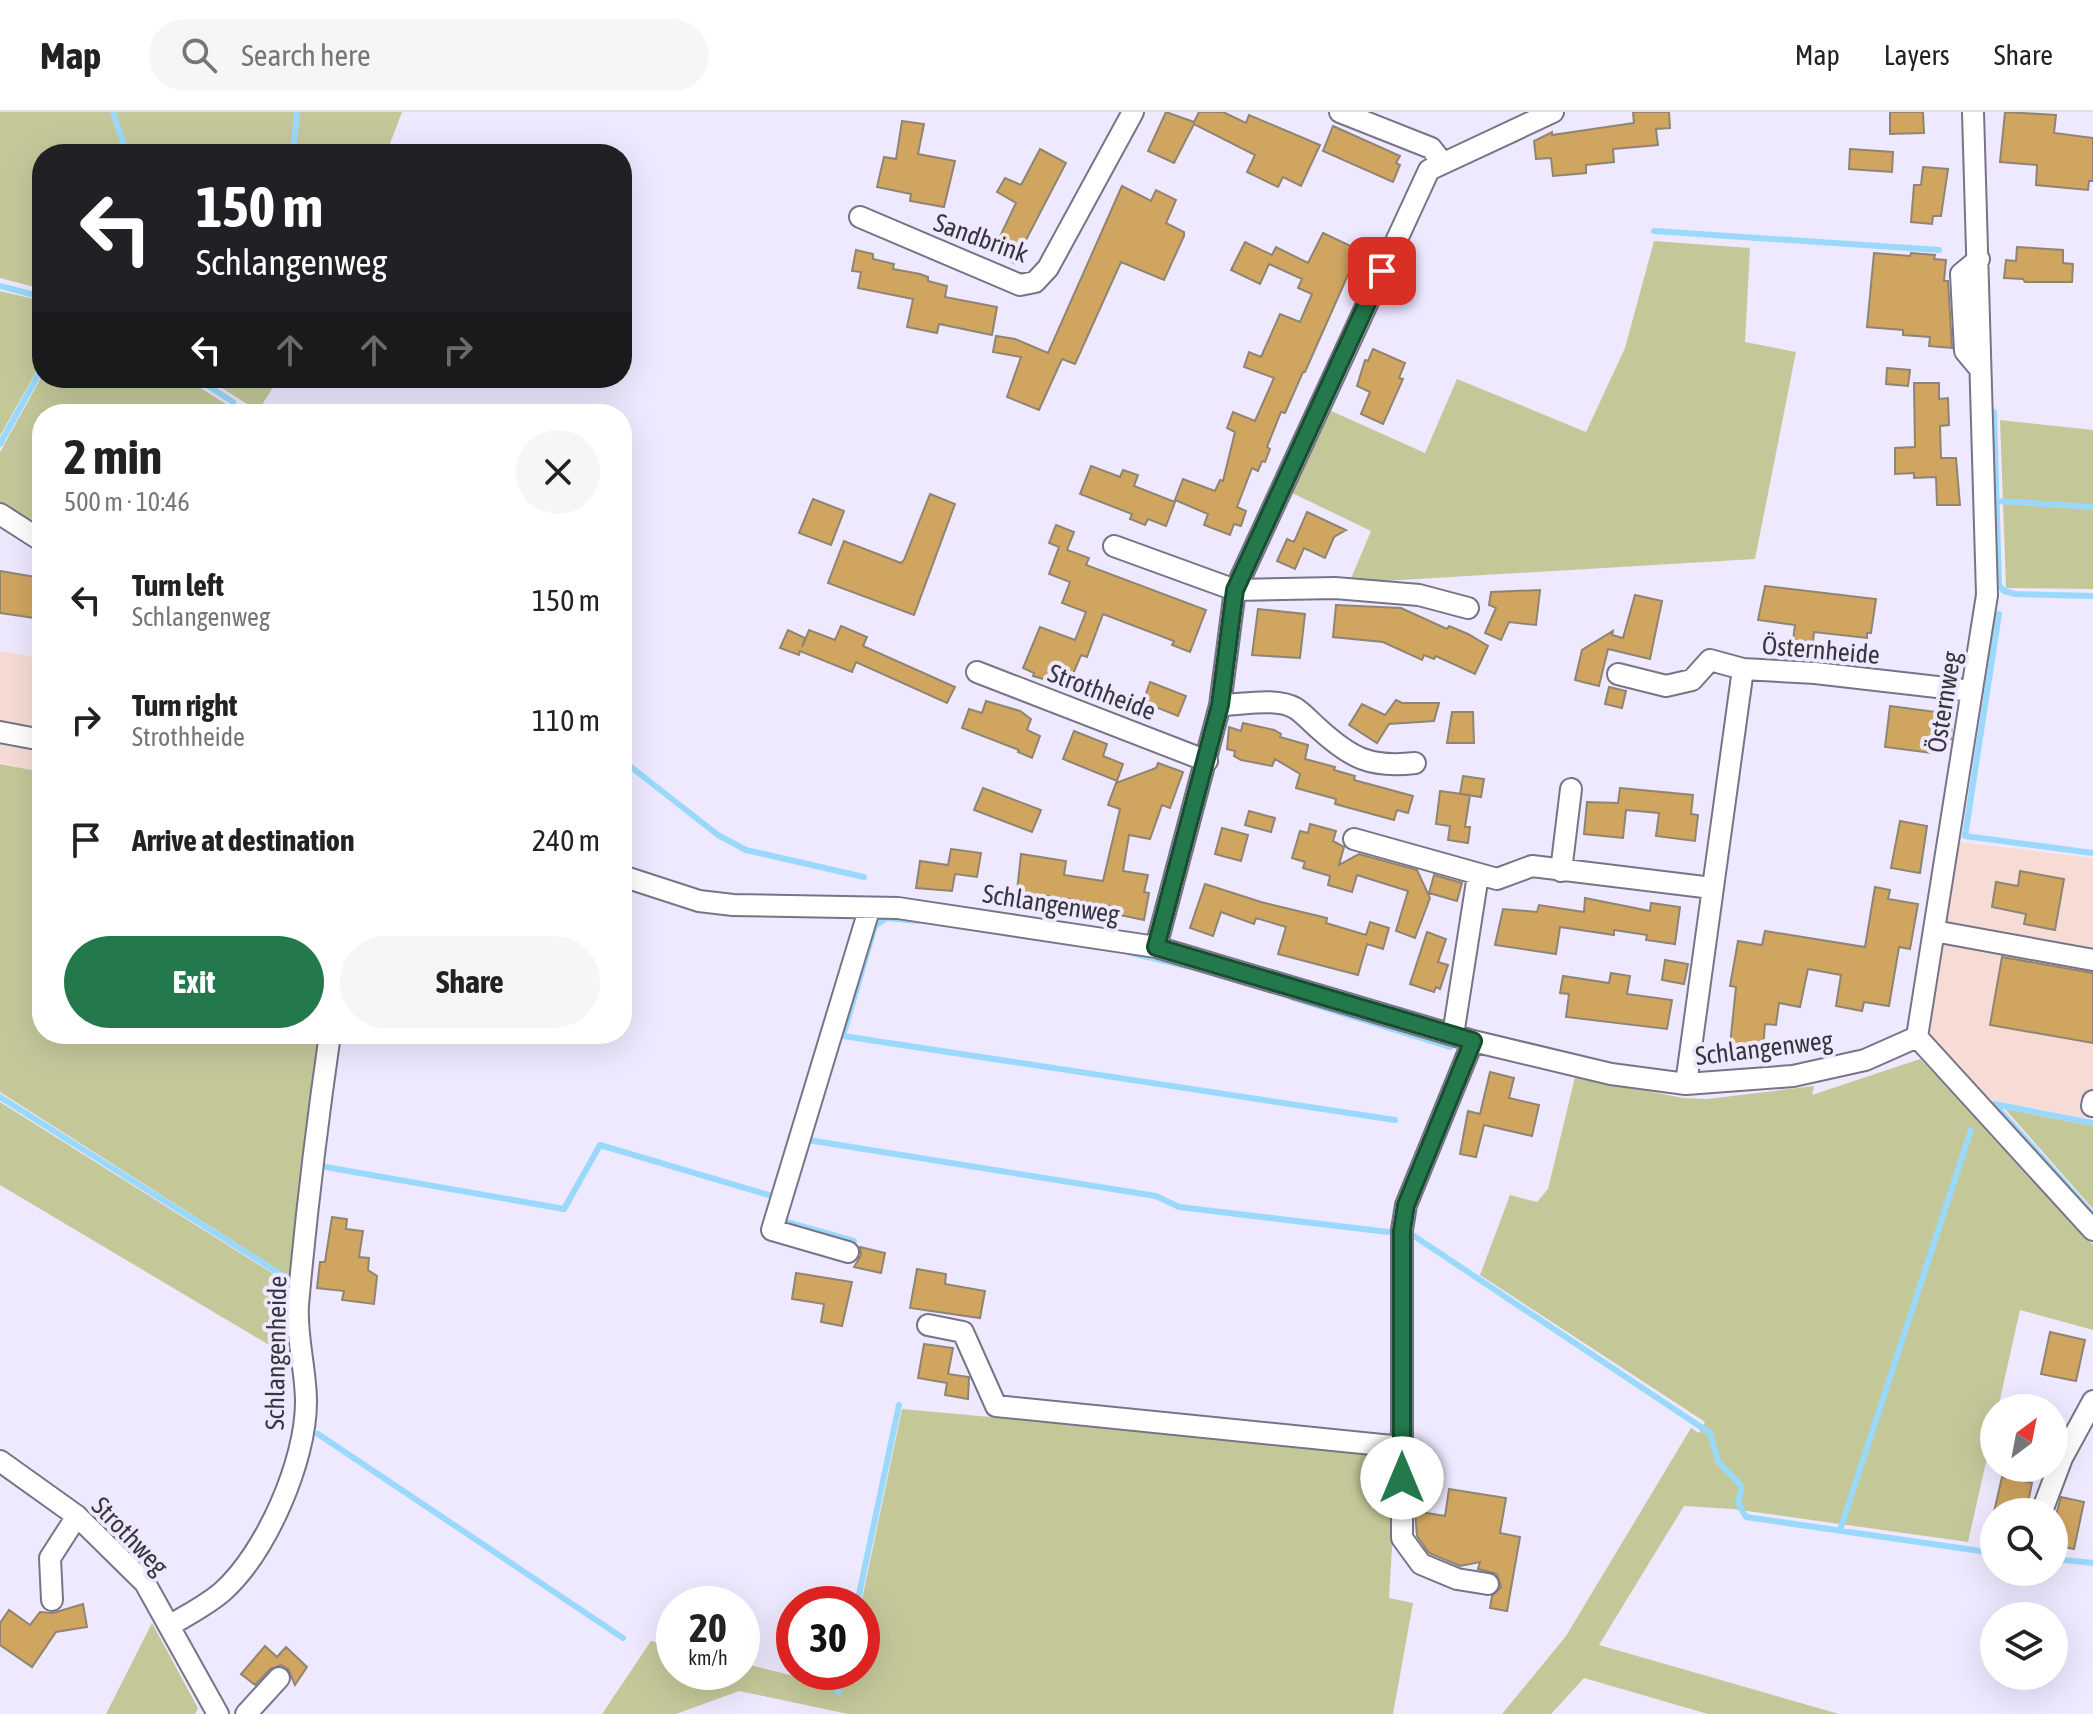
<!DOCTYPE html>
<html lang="en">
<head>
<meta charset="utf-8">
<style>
  :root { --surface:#fff; --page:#f6f6f6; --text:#222; --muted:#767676; --line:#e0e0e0; --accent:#23784c }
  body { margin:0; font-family:"Asap Condensed",sans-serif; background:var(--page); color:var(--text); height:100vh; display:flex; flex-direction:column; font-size:30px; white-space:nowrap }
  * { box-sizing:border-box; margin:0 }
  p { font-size:26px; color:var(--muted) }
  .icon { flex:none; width:44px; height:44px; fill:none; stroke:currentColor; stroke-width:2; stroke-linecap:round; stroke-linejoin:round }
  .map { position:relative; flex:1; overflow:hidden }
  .side { position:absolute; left:32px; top:292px; width:600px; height:640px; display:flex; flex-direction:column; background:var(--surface); border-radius:32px; box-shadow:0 8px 32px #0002 }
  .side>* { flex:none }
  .hud { position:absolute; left:32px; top:32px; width:600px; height:244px; border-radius:32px; box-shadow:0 8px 32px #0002; background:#202124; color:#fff; overflow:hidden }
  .needle { width:52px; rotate:32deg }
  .controls { position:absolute; left:1980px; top:1282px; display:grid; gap:16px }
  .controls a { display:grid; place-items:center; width:88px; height:88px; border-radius:50%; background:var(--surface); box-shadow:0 8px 32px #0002; font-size:40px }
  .speed { position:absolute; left:656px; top:1474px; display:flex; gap:16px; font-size:40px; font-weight:700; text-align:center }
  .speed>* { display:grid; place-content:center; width:104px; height:104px; border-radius:50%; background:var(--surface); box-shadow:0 8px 32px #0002; line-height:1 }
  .speed small { font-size:20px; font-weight:400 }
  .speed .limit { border:12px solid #d22; background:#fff; color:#111 }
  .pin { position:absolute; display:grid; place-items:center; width:68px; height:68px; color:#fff; margin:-34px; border-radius:16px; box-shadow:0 4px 12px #0006 }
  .me { position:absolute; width:88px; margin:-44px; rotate:0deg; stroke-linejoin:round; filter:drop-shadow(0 0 6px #0008) }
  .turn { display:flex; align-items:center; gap:28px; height:168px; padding:0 32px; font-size:36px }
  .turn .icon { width:104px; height:104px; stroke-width:2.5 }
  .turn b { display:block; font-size:56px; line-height:68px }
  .lanes { display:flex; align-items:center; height:76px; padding:0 32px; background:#0003; justify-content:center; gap:40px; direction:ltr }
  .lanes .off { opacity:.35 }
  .round { display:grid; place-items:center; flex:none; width:84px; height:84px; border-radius:42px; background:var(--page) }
  .summary { display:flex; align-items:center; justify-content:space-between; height:136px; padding:0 32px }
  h1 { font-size:48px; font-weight:700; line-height:60px }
  .cta { display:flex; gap:16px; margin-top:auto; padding:16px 32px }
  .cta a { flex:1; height:92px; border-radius:48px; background:var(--accent); color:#fff; font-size:32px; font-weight:700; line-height:92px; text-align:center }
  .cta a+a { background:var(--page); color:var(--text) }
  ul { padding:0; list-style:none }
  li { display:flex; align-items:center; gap:24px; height:120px; padding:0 32px }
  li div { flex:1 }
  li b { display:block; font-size:30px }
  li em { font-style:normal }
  header { display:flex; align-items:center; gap:48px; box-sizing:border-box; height:112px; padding:0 40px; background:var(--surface); border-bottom:2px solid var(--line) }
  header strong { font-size:38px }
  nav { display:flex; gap:44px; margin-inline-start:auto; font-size:28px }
  .search { width:560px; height:72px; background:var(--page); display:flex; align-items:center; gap:20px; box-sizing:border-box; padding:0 28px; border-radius:44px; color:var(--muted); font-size:30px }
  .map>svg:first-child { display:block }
</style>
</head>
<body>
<header>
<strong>Map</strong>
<div class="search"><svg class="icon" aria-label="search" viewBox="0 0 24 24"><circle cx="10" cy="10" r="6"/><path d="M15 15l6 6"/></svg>Search here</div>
<nav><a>Map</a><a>Layers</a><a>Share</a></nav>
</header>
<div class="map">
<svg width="2093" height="1602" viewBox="0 0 2093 1602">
  <rect width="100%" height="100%" fill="#eee9ff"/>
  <path fill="#f6dcd4" d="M0,539l42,7v114l-42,-9z
    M1960,730l133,16v261l-108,-20 -55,-61 -3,-16z"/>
  <path fill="#c4c899" d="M0,0h402l-16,42h-344v135l-42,-11z
    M1654,129l96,7 -5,94 51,10 -41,207 -406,24 22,-52 -81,-39 39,-82 96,43 32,-74 129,53 39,-84z
    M0,179l42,10v60l-42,75z
    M42,264l143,2 44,28 -4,8h-183v118l-42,-26v-54z
    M206,266h73l-21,33z
    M2000,308l93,10v159l-87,-1z
    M0,652l42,8v262h282l-31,245 -293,-187z
    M1920,947l58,59 115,127v85l-73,-20 -22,98h-4v19l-26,115 -235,-33 -49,-3 -85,139 240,69h-131l-124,-36 -33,36h-49l64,-78 125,-208 8,5 6,-11 -225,-147 30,-80 27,7 11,-13 27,-112 108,21 24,1 107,-13 -2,9z
    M0,990l291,183 5,76 -296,-176z
    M2005,997l88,17v83z
    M902,1297l482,44 13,12 -8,133 24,5 -20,111h-545l-109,-23 -63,23h-74l49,-73 23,6v25h68v-9l101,25 4,-16h15l-1,-68z
    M152,1511l46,85 -3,6h-89z"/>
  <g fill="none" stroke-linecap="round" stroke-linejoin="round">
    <path stroke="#9ad9fc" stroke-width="6" d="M113,0l14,42
      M293,42l4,-42
      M1654,119l285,19
      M0,174l42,11
      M196,266l37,24
      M1994,300l5,173 5,6 11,3 78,2
      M250,301l2,1
      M0,332l42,-76
      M1997,389l96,6
      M1999,502l-34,222 128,17
      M622,648l96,75 28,15 118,27
      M918,809l-32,-3 -11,8 -32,110 552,84
      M1131,841l55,13
      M1293,886l157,49
      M0,985l288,182
      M1994,992l99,111
      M1994,992l99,19
      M807,1030l1,-2 348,56 23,11 209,25
      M320,1054l244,43 36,-64 172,51
      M784,1106l-1,3 71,20
      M1411,1122l299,199 8,28 24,26 -4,16 8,14 248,36
      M318,1322l305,204
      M1840,1418l131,-400
      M2054,1447l39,4
      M857,1492l42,-199
      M838,1581l4,-21"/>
  </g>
  <path fill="#cfa560" stroke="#908472" stroke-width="2" d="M1166,0l28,10 5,-10h24l23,11 3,-8 71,30 -19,41 -18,-9 -5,10 -31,-15 8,-17 -61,-31 -20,39 -26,-12z
    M1633,0h36l1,16 -14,1 2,16 -45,4 1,13 -28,3v8l-10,1 -23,2 -2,-18 -15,1 -2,-18 18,-9v3l82,-12z
    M1890,0h33l1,21 -34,1z
    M2005,0l51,3 -2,18 39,5v43h-4l-1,9 -52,-5 1,-20 -37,-3z
    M902,9l22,3 -6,30 37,7 -11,46 -34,-6 1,-7 -34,-7 7,-30 12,2z
    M1333,14l67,30 -4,7 4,2 -7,17 -70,-31z
    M1040,37l26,14 -52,100 -21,-12 23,-48 -19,-11 8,-14 16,7z
    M1850,37l43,3 -1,20 -43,-3z
    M1923,55l25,2 -7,47h-8l-1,8 -21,-2 3,-37h7z
    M1122,74l29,15 5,-11 20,10 -10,23 18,9v4l-20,44 -43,-18 -46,102 -13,-5 -23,51 -32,-13 14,-40 -28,-5 3,-16 19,3 33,14z
    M1323,121l36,17 -54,122h-2l-18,41 -4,-1 -14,35 3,2 -5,13 -3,-1 -4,10 -6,-3 -15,39 9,4 -5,15 -7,-2 -4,11 -26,-10 4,-11 -33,-14 8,-21 32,12 5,-11 3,1 12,-49 -8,-4 6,-16 22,9 19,-43 -30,-11 5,-15 12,5 19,-43 20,8 12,-28 -14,-6 4,-9 -33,-15 -9,20 -29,-14 14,-28 27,13 4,-8 32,16z
    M2017,135l46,3v13l10,1 -1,18h-47l-2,-3 -19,-1 2,-18 10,1z
    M856,138l17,4v5l21,5 -1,5 27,5 8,3v4l19,5 -2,11 52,10 -5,28 -53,-11 -2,9 -30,-6 6,-28 -55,-11 3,-16 -9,-1z
    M1874,141l36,3 1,-3 24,2 -1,4 12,1 -2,21h4l4,67 -23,-2 1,-9 -27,-2v-5l-36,-3z
    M1373,237l32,14 -6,15 4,1 -20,45 -22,-10 9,-22 -13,-6 8,-26 3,1z
    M1887,256l23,2 -2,16 -22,-2z
    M1914,271h25v16l9,-1 1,27 -9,1 1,32h15l4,47h-23l-1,-28 -22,1v-5l-19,1v-26l20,-1z
    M1091,354l29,11 3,-7 15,5 -4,11 41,16 -9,24 -18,-7 -3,6 -15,-6 2,-5 -52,-20z
    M930,382l25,10 -41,111 -86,-32 16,-42 57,22 3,-3z
    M813,387l31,12 -13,34 -32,-12z
    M1307,400l39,18 -12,7 -9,21 -21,-10 -9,21 -18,-8 10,-22 7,3z
    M1056,413l18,7 -7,18 22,8 -3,7 120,45 -16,42 -18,-7 2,-4 -71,-27 -16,43 -6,-2 -13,31 -35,-10 1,-3 -11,-5 17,-41 35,13 11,-28 -24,-9 8,-21 -21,-8 10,-27 -10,-4z
    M0,459l42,7v41l-42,-6z
    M1765,474l111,13 -5,34h-4v5l-53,-6 -1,10 -20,-2 2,-15 -37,-5z
    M1540,478l-4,35 -27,-3 -8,18 -16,-7 11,-25 -7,-3 2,-13z
    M1635,483l27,6 -12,58 -42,-10 -9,37 -24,-6 7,-30 31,-19 -1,4 11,3z
    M1336,493l65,3 46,21 2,-3 19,8 20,12 -13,28 -39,-18 -2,3 -10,-4 -2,5 -39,-18 -50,-5z
    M1258,497l47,5 -5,44 -48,-3z
    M841,514l26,11 -4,9 92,41 -8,16 -91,-41 -4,10 -52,-21 -1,4 -19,-7 8,-18 17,8 -3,9 7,-17 26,10z
    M1150,570l36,14 -8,20 -35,-14z
    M1609,575l17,4 -4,17 -17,-4z
    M1396,588l6,3h37l-5,18 -45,3 -12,19 -28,-18 13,-21 23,11z
    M986,589l34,10 11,8 -4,11 13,6 -8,22 -14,-6 1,-2 -57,-22 7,-19 13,4z
    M1890,594l62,8 -1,25 -17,-3 -3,17 -46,-6z
    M1452,600h21l1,31h-27z
    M1243,611l31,7 7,4 -1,3 28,8 -3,14 30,8 -1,3 21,6 -1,4 59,16 -5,17 -11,-3 -3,10 -59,-16 1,-5 -40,-11 4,-14 -25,-15 -3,7 -31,-6 -7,-4 1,-5 -8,-2 2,-22 12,4z
    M1074,619l33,13 -4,12 20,8 -6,17 -54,-22z
    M1158,651l25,9 -13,36 -8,-3 -12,34 -21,-4 -6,36 25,4 -4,17 5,1 -5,27 -24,-5 1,-7 -32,-6 -49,-7 -1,9 -23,-3 5,-47 45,7 -2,14 39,6 17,-72 -12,-4 8,-22 40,-15z
    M1463,664l21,3 -3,18 -21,-3z
    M983,676l58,22 -9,22 -58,-22z
    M1620,676l73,7 -2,19 7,1 -3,26 -39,-5 3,-23 -33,-3 -3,28 -39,-4 3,-32 31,1z
    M1440,679l30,4 -5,32h5l-2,16 -20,-3 2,-14 -14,-2z
    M1249,699l26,7 -4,14 -26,-7z
    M1900,709l27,5 -7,47 -29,-5z
    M1310,712l26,7 -3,10 11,6 -5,18 20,-11 58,16 13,28 -15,40 -19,-7 12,-40 -51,-16 -5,17 -24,-7 2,-9 -27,-8 2,-6 -13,-4 8,-27 8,2z
    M1222,716l26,7 -7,26 -26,-7z
    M951,737l30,4 -4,24 -22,-3 -3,17 -36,-3 4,-27 28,4z
    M2020,759l44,8 -9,51 -31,-6 2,-10 -34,-7 4,-25 22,4z
    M1434,763l28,8 -5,18 -28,-8z
    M1205,772l56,18 66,16 -1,5 40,12 4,-13 19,6 -6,21 -16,-5 -9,31 -80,-21 8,-27 -30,-9 -2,6 -33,-12 -8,24 -23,-8z
    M1875,775l15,3 -2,9 30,5 -8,45 -11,-2 -10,59 -25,-4 -2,9 -26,-5 5,-31 -33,-6 -8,38 -21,-4 -3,22 -11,-1 -2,24 -33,-3 6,-58 -6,-1 8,-45 24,4 3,-14 100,16z
    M1585,786l65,13 1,-8 29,4 -5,37 -29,-4 1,-5 -33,-5v5l-54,-8 -4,27 -61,-9 8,-36 34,3 2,-7 45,7z
    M1427,820l19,7 -8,23 10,3 -8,24 -4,-2 -2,5 -24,-8z
    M2002,845l91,16v70l-103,-18z
    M1665,848l23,4 -4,20 -22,-4z
    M1611,861l19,3 -3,18 45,6 -5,29 -101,-12 3,-23 -9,-1 3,-17 46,7z
    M1490,960l24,6 -5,20 30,7 -7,31 -48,-11 -8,32 -16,-3 8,-43 12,3z
    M332,1105l15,2 -1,10 17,2 -4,26 10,1 -1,12 9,6 -3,28 -32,-4 2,-9 -27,-3 3,-26h5z
    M860,1135l25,6 -4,20 -27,-6 7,-12z
    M917,1157l29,5 -1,10 40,7 -5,27 -70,-10z
    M796,1161l56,9 -10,44 -21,-4 3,-18 -32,-5z
    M2050,1220l35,8 -9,41 -35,-7z
    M924,1232l29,4 -5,26 21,3 -1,22 -23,-4 2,-12 -29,-5z
    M2002,1365l30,6 -6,29h-32z
    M1449,1377l57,9 -6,35 20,4 -13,74 -17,-3 2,-12 9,-9 -4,-13 -19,-5 2,-7 -20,4 -31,-13 -12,-17 -2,-25 30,5z
    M2061,1385l23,5 -10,47 -20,-4v-23z
    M83,1492l4,23 -31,5 -24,35 -32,-22v-22l9,-13 21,15 10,-13 13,1z
    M265,1534l12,11 9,-10 21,20 -12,18 -7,-16 -7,-4 -11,4 -15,16 -14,-11z"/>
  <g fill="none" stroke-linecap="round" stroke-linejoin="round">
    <g stroke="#787487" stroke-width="24">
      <path id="minor" d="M1340,0l91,36 11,14
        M1973,0l14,483 -70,442 176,193
        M860,105l160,68 15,-3 13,-14 85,-156
        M1979,147l-18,15 4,77 15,18
        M0,402l42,27
        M1114,434l121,44 100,-2 84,7 49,13
        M977,560l230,89
        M1618,562l48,12 26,-6 18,-20 33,9
        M1220,593c21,0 56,-8 75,3 8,5 16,14 24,21 32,29 51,39 96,34
        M0,620l42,8
        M1354,727l143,40 35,-13 180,22
        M1561,759l10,-82
        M622,764l77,25 34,4 165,3 258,39 317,94 138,33 75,10 107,-8 72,-16 52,-23
        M1934,819l159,29
        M1156,835l64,-242 15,-115 194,-420 124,-58
        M1453,923l25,-160
        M1473,929l-67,164 -4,25v308l19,26 36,15 31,5
        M1686,972l57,-415 72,4 157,18
        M2092,994l1,-5
        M848,1140l-76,-22 97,-320
        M928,1213l35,7 33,74 406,41
        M0,1349l77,55 68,67 73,131
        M2042,1399l20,-53 31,-57
        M52,1488l-2,-42 27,-42
        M171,1513c16,-10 36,-20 51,-33 44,-39 84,-131 84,-190 0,-32 -10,-65 -8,-97 8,-90 19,-181 32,-271
        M246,1602l33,-36"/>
    </g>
    <use href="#minor" stroke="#fff" stroke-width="20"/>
  </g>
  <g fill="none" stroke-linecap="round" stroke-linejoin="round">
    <g stroke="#174e31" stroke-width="20">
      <path id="route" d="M1382,159l-147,319 -15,115 -64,242 317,94 -67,164 -4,25v248"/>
    </g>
    <use href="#route" stroke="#23784c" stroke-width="14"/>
  </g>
  <g text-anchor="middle" stroke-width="8" stroke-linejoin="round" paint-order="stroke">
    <g font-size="26" fill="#37353d" stroke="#eee9ff">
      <text transform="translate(981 126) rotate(20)" y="9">Sandbrink</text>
      <text transform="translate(1821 538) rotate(5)" y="9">Östernheide</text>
      <text transform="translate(1102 580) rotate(21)" y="9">Strothheide</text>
      <text transform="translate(1944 590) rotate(-81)" y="9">Östernweg</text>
      <text transform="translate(1051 792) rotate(9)" y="9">Schlangenweg</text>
      <text transform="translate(1764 936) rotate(-7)" y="9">Schlangenweg</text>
      <text transform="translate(276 1241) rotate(-89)" y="9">Schlangenheide</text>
      <text transform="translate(130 1424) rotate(46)" y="9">Strothweg</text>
    </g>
  </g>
</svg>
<div class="controls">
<a><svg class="needle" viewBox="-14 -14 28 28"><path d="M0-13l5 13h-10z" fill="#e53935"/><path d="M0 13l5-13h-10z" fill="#767676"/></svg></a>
<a><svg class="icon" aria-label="search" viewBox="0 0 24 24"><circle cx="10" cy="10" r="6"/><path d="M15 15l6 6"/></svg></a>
<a><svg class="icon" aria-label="layers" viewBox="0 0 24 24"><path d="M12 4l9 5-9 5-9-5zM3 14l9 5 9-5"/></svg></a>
</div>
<div class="speed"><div>20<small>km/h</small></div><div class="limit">30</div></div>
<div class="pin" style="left:1382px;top:159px;background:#d93025"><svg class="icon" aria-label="arrive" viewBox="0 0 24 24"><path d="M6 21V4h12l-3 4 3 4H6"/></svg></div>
<svg class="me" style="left:1402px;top:1366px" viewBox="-20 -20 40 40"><circle r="19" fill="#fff"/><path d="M0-13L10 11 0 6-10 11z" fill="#23784c"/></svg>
<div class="hud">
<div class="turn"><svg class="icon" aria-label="left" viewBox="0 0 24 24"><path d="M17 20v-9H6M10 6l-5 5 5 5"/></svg><div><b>150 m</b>Schlangenweg</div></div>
<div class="lanes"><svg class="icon" aria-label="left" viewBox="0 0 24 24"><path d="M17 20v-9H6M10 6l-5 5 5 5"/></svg><svg class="icon off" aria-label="ahead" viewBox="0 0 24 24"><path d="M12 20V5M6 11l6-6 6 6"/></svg><svg class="icon off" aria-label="ahead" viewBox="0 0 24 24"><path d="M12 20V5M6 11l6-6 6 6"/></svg><svg class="icon off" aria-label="right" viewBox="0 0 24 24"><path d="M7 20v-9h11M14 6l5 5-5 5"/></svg></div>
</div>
<section class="side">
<div class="summary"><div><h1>2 min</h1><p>500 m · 10:46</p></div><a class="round"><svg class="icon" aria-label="close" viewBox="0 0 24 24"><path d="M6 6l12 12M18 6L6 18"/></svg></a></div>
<ul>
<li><svg class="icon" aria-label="left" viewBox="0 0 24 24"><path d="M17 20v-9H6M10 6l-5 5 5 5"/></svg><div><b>Turn left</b><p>Schlangenweg</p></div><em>150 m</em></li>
<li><svg class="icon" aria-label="right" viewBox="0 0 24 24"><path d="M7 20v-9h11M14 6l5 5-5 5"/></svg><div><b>Turn right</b><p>Strothheide</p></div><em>110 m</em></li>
<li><svg class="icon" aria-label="arrive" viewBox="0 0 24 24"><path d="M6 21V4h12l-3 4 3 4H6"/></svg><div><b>Arrive at destination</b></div><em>240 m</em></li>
</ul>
<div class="cta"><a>Exit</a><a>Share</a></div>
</section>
</div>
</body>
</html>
